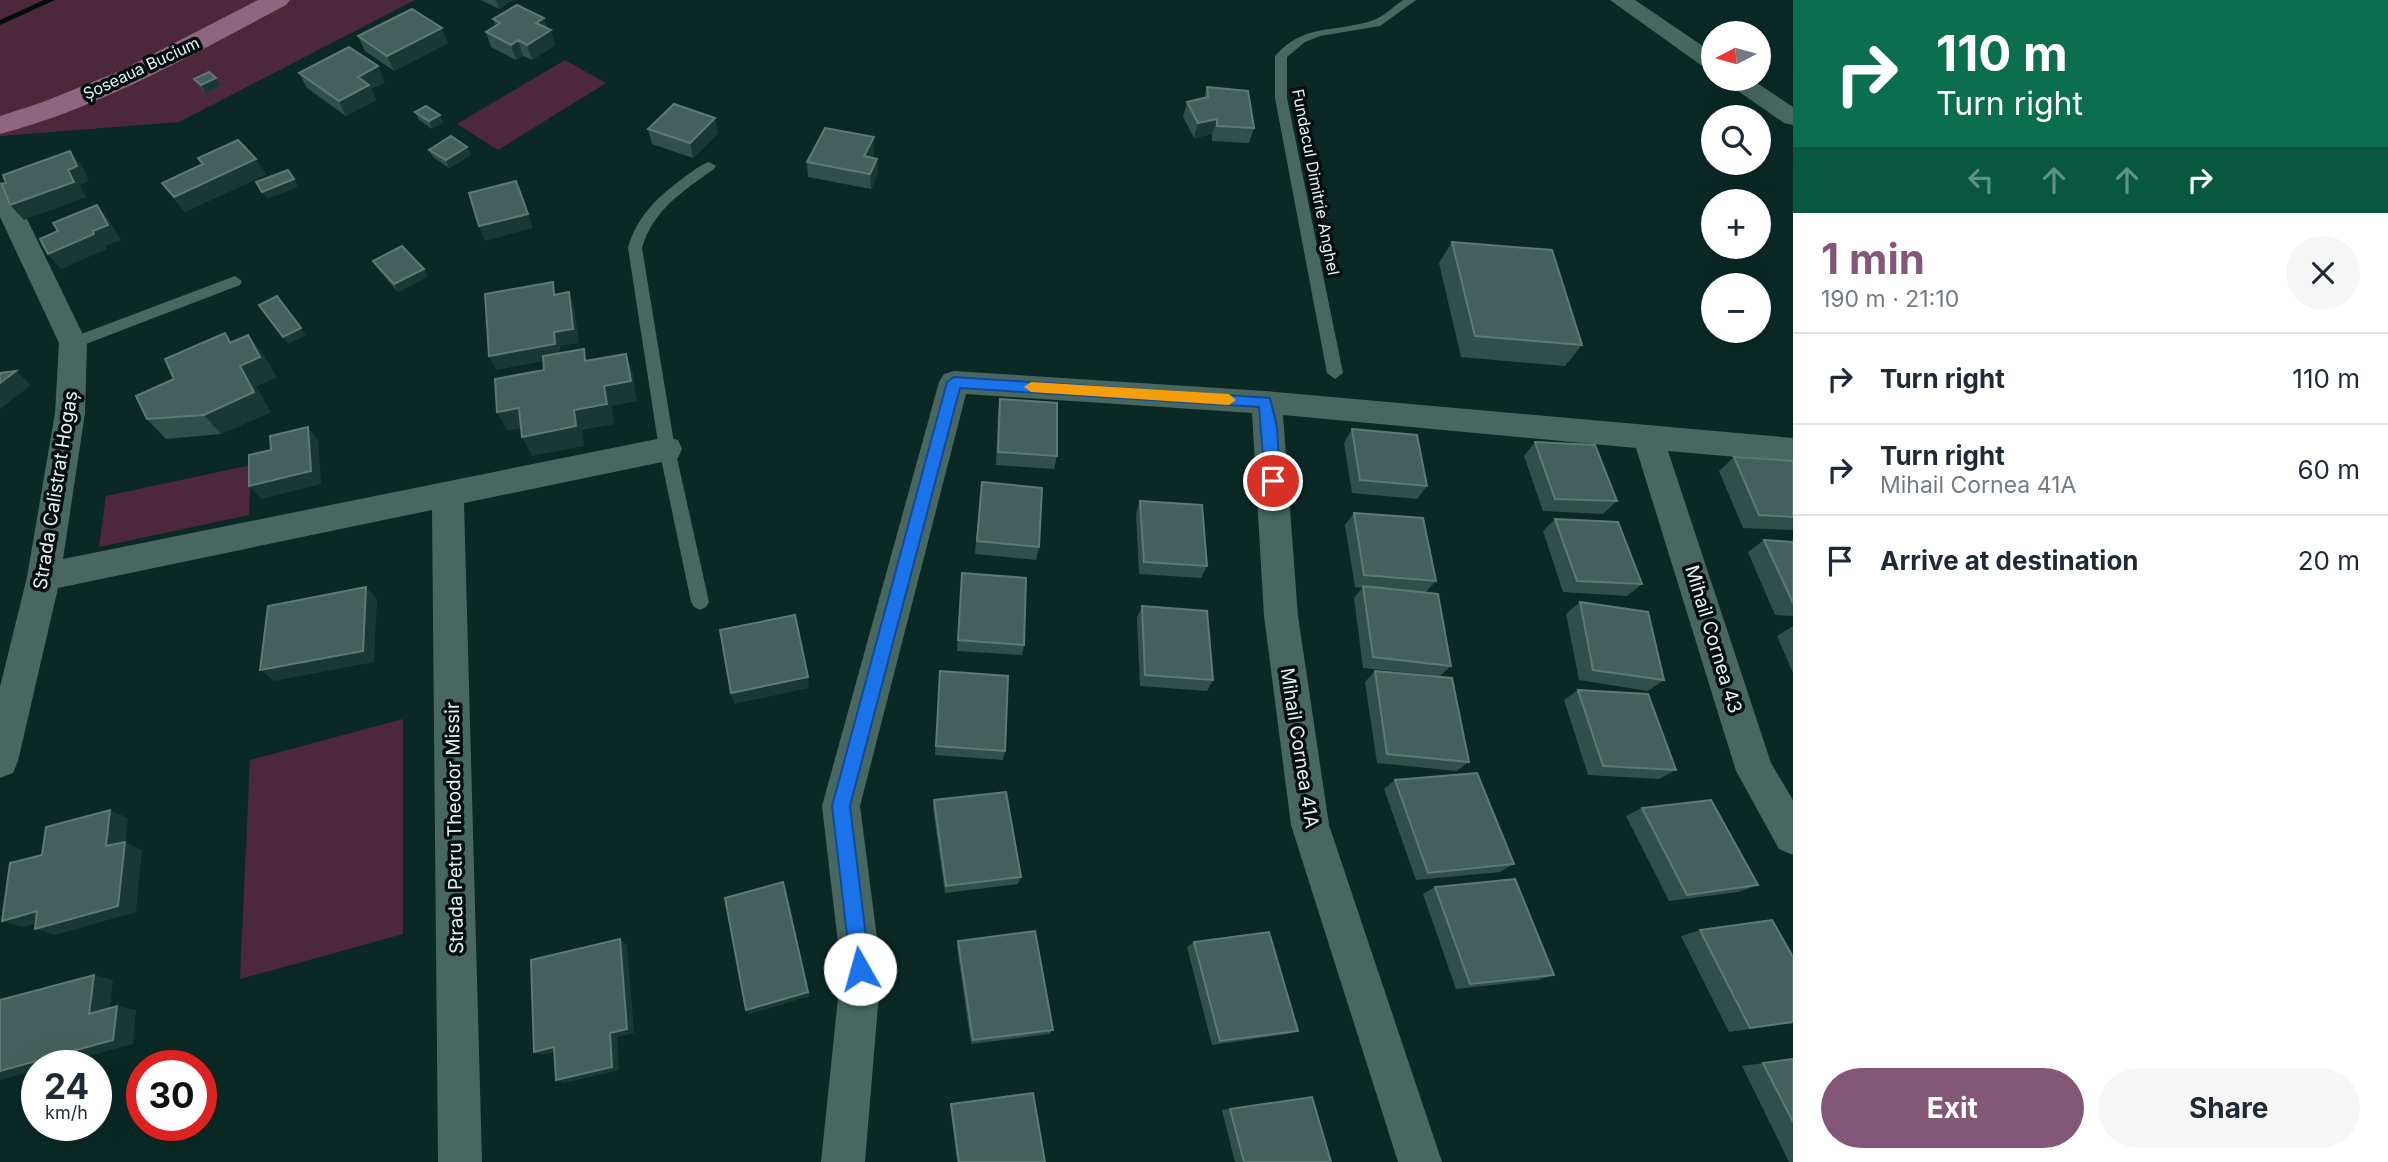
<!DOCTYPE html>
<html lang="en">
<head>
<meta charset="utf-8">
<style>
  :root { --surface:#fff; --page:#f6f6f7; --text:#1f2937; --muted:#747a83; --line:#e0e1e3; --accent:#825777 }
  body { margin:0; font-family:Inter,sans-serif; background:var(--page); color:var(--text); height:100vh; display:flex; flex-direction:column; font-size:26px; white-space:nowrap }
  * { box-sizing:border-box; margin:0 }
  p { font-size:23px; color:var(--muted) }
  .icon { flex:none; width:38px; height:38px; fill:none; stroke:currentColor; stroke-width:2; stroke-linecap:round; stroke-linejoin:round }
  .map { position:relative; flex:1; overflow:hidden }
  .side { display:flex; flex-direction:column; background:var(--surface); width:595px }
  .side>* { flex:none }
  .banner { background:#0b6e4f; color:#fff; overflow:hidden }
  .needle { width:46px; rotate:264deg }
  .buttons { position:absolute; left:1701px; top:21px; display:grid; gap:14px }
  .buttons a { display:grid; place-items:center; width:70px; height:70px; border-radius:50%; background:var(--surface); box-shadow:0 7px 28px #0002; font-size:35px }
  .speed { position:absolute; left:21px; top:1050px; display:flex; gap:14px; font-size:35px; font-weight:700; text-align:center }
  .speed>* { display:grid; place-content:center; width:91px; height:91px; border-radius:50%; background:var(--surface); box-shadow:0 7px 28px #0002; line-height:1 }
  .speed small { font-size:18px; font-weight:400 }
  .speed .limit { border:10px solid #d22; background:#fff; color:#111 }
  .pin { position:absolute; display:grid; place-items:center; width:60px; height:60px; color:#fff; margin:-30px; border:4px solid #fff; border-radius:50%; box-shadow:0 2px 7px #0007 }
  .me { position:absolute; width:77px; margin:-38px; rotate:353deg; stroke-linejoin:round; filter:drop-shadow(0 0 5px #0008) }
  .turn { display:flex; align-items:center; gap:24px; height:147px; padding:0 28px; font-size:32px }
  .turn .icon { width:91px; height:91px; stroke-width:2.5 }
  .turn b { display:block; font-size:49px; line-height:60px }
  .lanes { display:flex; align-items:center; height:66px; padding:0 28px; background:#0003; justify-content:center; gap:35px; direction:ltr }
  .lanes .off { opacity:.35 }
  .round { display:grid; place-items:center; flex:none; width:74px; height:74px; border-radius:37px; background:var(--page) }
  .head { display:flex; align-items:center; justify-content:space-between; height:119px; padding:0 28px }
  h1 { font-size:42px; font-weight:700; line-height:52px; color:var(--accent) }
  .primary-button { display:flex; gap:14px; margin-top:auto; padding:14px 28px }
  .primary-button a { flex:1; height:80px; border-radius:42px; background:var(--accent); color:#fff; font-size:28px; font-weight:700; line-height:80px; text-align:center }
  .primary-button a+a { background:var(--page); color:var(--text) }
  ul { padding:0; list-style:none }
  li { display:flex; align-items:center; gap:21px; height:91px; padding:0 28px; border-top:2px solid var(--line) }
  li div { flex:1 }
  li b { display:block; font-size:26px }
  li em { font-style:normal }
  main { display:flex; flex:1; min-height:0 }
  .map>svg:first-child { display:block }
</style>
</head>
<body>
<main>
<div class="map">
<svg width="1793" height="1162" viewBox="0 0 1793 1162">
  <rect width="100%" height="100%" fill="#0a2925"/>
  <path fill="#4c283a" d="M0,0h415l-236,122 -179,14z
    M565,60l41,23 -108,67 -41,-26z
    M251,465l-2,50 -150,32 7,-51z
    M403,719v215l-163,45 10,-219z"/>
  <g fill="none" stroke-linecap="round" stroke-linejoin="round">
    <path fill="#000e0b" fill-rule="evenodd" d="M44,0h11l-55,25v-5z"/>
    <path fill="#486761" fill-rule="evenodd" d="M1403,0h13l-36,26 -60,10 -15,6 -18,15v41l56,275 -8,6 -8,-6 -52,-275v-42c29,-33 58,-23 96,-35 11,-3 22,-14 32,-21z
      M709,162l7,4 -2,3c-31,22 -61,41 -72,79l33,201 34,153 -3,5 -6,3 -6,-3 -3,-5 -32,-153 -31,-201c9,-33 31,-52 58,-72 7,-5 14,-11 23,-14z
      M235,276l7,5 -2,4 -162,62h-10l-3,-4 3,-4z"/>
    <path fill="#486761" fill-rule="evenodd" d="M1610,0h25l78,53v17l-8,-2z
      M1725,79h26l42,28v18l-9,-2 -56,-39z
      M0,182l9,2 4,6 74,153 -2,70 -22,146 604,-122 11,3 4,9 -4,9 -11,3 -203,42 18,659h-44l-6,-652 -374,78 -40,173 -5,12 -13,5v-91l27,-110 28,-164 4,-70 -59,-126z
      M954,371l311,20 528,47v24l-125,-11 103,312 22,37v55l-14,-6 -43,-78 -100,-323 -353,-33 15,201 31,209 113,337h-44l-107,-337 -27,-209 -12,-203 -286,-19 -106,412 21,163 -16,193h-44l20,-193 -19,-163 117,-424 5,-8z"/>
    <path fill="#8f657f" fill-rule="evenodd" d="M258,0h32l-4,5c-93,49 -184,102 -286,129v-18l43,-14 79,-32z"/>
  </g>
  <path fill="#314f4a" d="M481,0h32l-14,9z
    M544,18l3,11 8,16 -23,15 -9,-4 -7,4 -25,-13 -5,-15 10,-6 -3,-7z
    M358,36l90,7 -54,28 -29,-20z
    M299,73l86,9 -14,7 5,11 -30,16 -39,-28z
    M194,79l27,7 -15,7 -7,-7z
    M1207,87l47,41 -5,15 -37,-2v-7l-18,4 -11,-21 4,-15 17,-3z
    M415,112l28,10 -11,7 -13,-9z
    M648,129l70,4 -25,25 -41,-14z
    M874,137v15l-2,6 5,1 1,15 -7,15 -63,-12 -1,-15z
    M467,147l4,8 -22,13 -16,-11 -4,-7z
    M198,158l68,16 -81,38 -23,-29 40,-19z
    M1452,242l130,103 -17,21 -104,-9 -22,-94z
    M373,261l51,8 4,7 -30,16 -21,-24z
    M225,333l7,9 16,-7 16,21 12,21 -20,9 14,26 -49,22 -55,5 -19,-20 27,-40z
    M1000,399l57,57 -3,13 -58,-4 2,-52z
    M1352,429l75,57 -10,13 -65,-6 -8,-50z
    M1535,442l82,59 -14,13 -60,-3 -19,-55z
    M1734,457l59,4v69l-50,-2 -24,-57z
    M980,495l59,52 -3,13 -61,-6z
    M1140,501l67,65 -6,12 -62,-4 -3,-60z
    M1354,513l82,68 -10,11 25,74 -11,10 -77,-8 -9,-70 8,-10 -7,-1 -10,-62z
    M1555,519l87,65 -15,12 -64,-4 -20,-61z
    M1764,540l29,2v74l-18,-1 -27,-63z
    M961,585l63,60 -2,10 -65,-4z
    M1580,602l84,78 -16,11 -69,-11 -13,-66z
    M1142,606l71,74 -6,11 -67,-5 -3,-68z
    M1793,626v47l-16,-37z
    M940,671l65,80 -2,9 -68,-5z
    M1375,671l94,91 -12,9 -80,-8 -12,-81z
    M1578,690l98,80 -17,9 -71,-4 -24,-75z
    M1395,780l119,84 -14,8 -84,8 -32,-91z
    M934,800l87,77 -3,7 -73,9 -12,-85z
    M1642,808l116,77 -20,7 -69,9 -43,-85z
    M1435,887l119,88 -16,5 -82,9 -33,-95z
    M1700,930l93,27v66l-64,9 -48,-96z
    M958,941l95,89 -4,4 -78,10 -14,-97z
    M1194,942l104,89 -10,3 -76,11 -25,-98z
    M1793,1059v103h-4l-47,-96z
    M951,1104l94,58h-88l-7,-56z
    M1230,1109l101,53h-96l-13,-52z"/>
  <path fill="#1a3833" d="M496,0h17l-14,9z
    M544,18l4,14 3,-2 4,15 -23,15 -5,-15 9,-22z
    M442,28l6,15 -54,28 -7,-15z
    M518,40l5,16 -7,4 -5,-15z
    M378,66l7,16 -14,7 5,11 -30,16 -7,-15 19,-24z
    M216,78l5,8 -15,7 -5,-8z
    M440,115l3,7 -11,7 -3,-8z
    M715,118l3,15 -25,25 -3,-15z
    M1217,119l-5,15 -18,4 4,-15z
    M874,137v15l-9,19 -1,-15z
    M467,147l4,8 -22,13 -3,-8z
    M70,151l12,15 7,15 -9,4 6,12 -62,23 -14,-15 58,-35z
    M256,159l10,15 -81,38 -11,-15z
    M877,159l1,15 -7,15 -1,-15z
    M294,179l4,8 -31,12 -5,-7z
    M516,181l17,47 -48,13 -6,-15z
    M97,205l12,15 12,20 -16,6 2,3 -46,20 -13,-15 45,-23z
    M424,269l4,7 -30,16 -4,-8z
    M569,292l5,15 5,36 -19,3 1,12 -65,12 -7,-14 65,-24z
    M301,328l5,7 -18,9 -5,-7z
    M225,333l17,21 6,-19 16,21 12,21 -20,9 14,26 -49,22 -17,-19 36,-49z
    M626,354l7,20 4,27 -25,5 2,18 -32,6 2,16 -52,10 -10,-19 52,-27 30,-24z
    M16,371l15,14 -31,24v-26z
    M519,408l10,19 -22,4 -10,-19z
    M308,427l10,13 3,44 -60,15 -12,-13z
    M366,587l11,12 -3,63 -100,19 -14,-11z
    M808,677l1,11 -75,16 -3,-11z
    M110,810l18,8 -3,24 17,8 -6,62 -81,23 -20,-6 71,-83z
    M783,882l3,7 24,107 -61,18 -3,-4z
    M37,911l20,7 -34,9 -21,-6z
    M620,939l7,6 7,88 -17,4 2,33 -55,13 -8,-3 54,-47z
    M94,975l19,5 -4,38 -20,-4z
    M117,1006l19,4 -3,34 -81,22h-15v4l-37,10v-9z
    M554,1047l9,3 -20,5 -9,-3z"/>
  <path fill="#45605c" stroke="#5e7873" stroke-width="2" d="M517,5l27,13 -8,5 15,7 -24,15 -9,-5 -7,5 -25,-13 14,-9 -7,-4z
    M412,9l30,19 -55,28 -29,-20z
    M349,47l29,19 -20,11 11,8 -30,16 -40,-28z
    M209,72l7,6 -15,7 -7,-6z
    M1207,87l41,4 6,37 -37,-2v-7l-19,4 -11,-21 21,-5z
    M674,104l41,14 -25,25 -42,-14z
    M426,106l14,9 -11,6 -14,-9z
    M825,128l49,9 -10,19 13,3 -7,15 -63,-12z
    M451,136l16,11 -21,13 -17,-10z
    M238,140l18,19 -82,38 -12,-14 41,-19 -5,-6z
    M70,151l7,15 -9,4 6,12 -64,23 -8,-21 4,-1 -3,-8z
    M288,170l6,9 -32,13 -6,-10z
    M516,181l12,33 -49,12 -10,-33z
    M97,205l11,20 -15,6 1,3 -46,20 -8,-15 18,-8 -5,-8z
    M1452,242l100,8 30,95 -107,-9z
    M402,246l22,23 -30,15 -21,-23z
    M553,282l1,13 15,-3 4,37 -19,3 1,12 -66,12 -4,-62z
    M277,296l24,32 -18,9 -24,-32z
    M225,333l5,10 18,-8 12,22 -20,9 14,26 -50,23 -57,4 -11,-23 38,-17 -9,-20z
    M584,349l1,12 41,-7 5,27 -27,5 3,18 -33,6 2,16 -54,11 -3,-29 -22,4 -2,-33 49,-9 -1,-14z
    M16,371l-16,12v-10z
    M1000,399l57,4v53l-59,-4z
    M308,427l3,44 -62,15v-31l22,-5 -1,-14z
    M1352,429l65,6 10,51 -67,-6z
    M1535,442l60,3 22,56 -62,-2z
    M1734,457l59,4v56l-34,-2z
    M982,482l60,6 -3,59 -62,-6z
    M1140,501l62,4 5,61 -63,-4z
    M1354,513l69,5 13,63 -72,-6z
    M1555,519l63,3 24,62 -65,-3z
    M1764,540l29,2v61z
    M962,573l64,5 -2,67 -66,-5z
    M1363,586l75,8 13,72 -78,-9z
    M366,587l-3,64 -103,19 8,-64z
    M1580,602l68,10 16,68 -71,-10z
    M1142,606l65,5 6,69 -68,-5z
    M795,615l13,62 -77,16 -11,-63z
    M940,671l68,5 -3,75 -69,-5z
    M1375,671l77,7 17,84 -82,-8z
    M1578,690l70,4 28,76 -73,-4z
    M1477,773l37,91 -86,9 -33,-93z
    M1006,792l15,85 -75,9 -12,-86z
    M1711,800l47,85 -71,10 -45,-87z
    M110,810l-4,36 19,-4 -7,64 -83,23 2,-18 -35,10 8,-58 32,-8 4,-28z
    M1515,879l39,96 -84,9 -35,-97z
    M783,882l25,110 -62,18 -21,-112z
    M1772,920l21,37v65l-43,6 -50,-98z
    M1035,931l18,99 -80,10 -15,-99z
    M1269,932l29,99 -78,10 -26,-99z
    M620,939l7,90 -17,4 2,34 -56,13 -2,-33 -20,5 -3,-92z
    M94,975l-5,39 28,-8 -4,34 -113,31v-71z
    M1793,1059v63l-30,-59z
    M1033,1093l12,69h-86l-8,-58z
    M1312,1097l19,65h-87l-14,-53z"/>
  <path fill="#1a73e8" stroke="#114b97" stroke-width="2" d="M954,377l316,21 7,29 3,54 -7,6 -8,-6 -6,-74 -299,-19 -110,418 20,163 -3,7 -7,3 -6,-3 -3,-7 -19,-163 115,-424z"/>
  <path fill="#f59e0b" d="M1031,382l198,12 7,6 -7,5 -198,-13 -7,-5z"/>
  <g text-anchor="middle" stroke-width="7" stroke-linejoin="round" paint-order="stroke">
    <g font-size="16" fill="#e4f5f1" stroke="#040f0d">
      <text transform="translate(141 68) rotate(-25)" y="6">Șoseaua Bucium</text>
      <text transform="translate(1316 182) rotate(79)" y="6">Fundacul Dimitrie Anghel</text>
    </g>
    <g font-size="19" fill="#e4f5f1" stroke="#040f0d">
      <text transform="translate(55 490) rotate(-81)" y="7">Strada Calistrat Hogaș</text>
      <text transform="translate(1714 639) rotate(73)" y="7">Mihail Cornea 43</text>
      <text transform="translate(1300 748) rotate(81)" y="7">Mihail Cornea 41A</text>
      <text transform="translate(454 828) rotate(-91)" y="7">Strada Petru Theodor Missir</text>
    </g>
  </g>
</svg>
<div class="buttons">
<a><svg class="needle" viewBox="-14 -14 28 28"><path d="M0-13l5 13h-10z" fill="#e53935"/><path d="M0 13l5-13h-10z" fill="#747a83"/></svg></a>
<a><svg class="icon" aria-label="search" viewBox="0 0 24 24"><circle cx="10" cy="10" r="6"/><path d="M15 15l6 6"/></svg></a>
<a>+</a>
<a>−</a>
</div>
<div class="speed"><div>24<small>km/h</small></div><div class="limit">30</div></div>
<div class="pin" style="left:1273px;top:481px;background:#d93025"><svg class="icon" aria-label="arrive" viewBox="0 0 24 24"><path d="M6 21V4h12l-3 4 3 4H6"/></svg></div>
<svg class="me" style="left:860px;top:969px" viewBox="-20 -20 40 40"><circle r="19" fill="#fff"/><path d="M0-13L10 11 0 6-10 11z" fill="#1a73e8"/></svg>
</div>
<section class="side">
<div class="banner">
<div class="turn"><svg class="icon" aria-label="right" viewBox="0 0 24 24"><path d="M7 20v-9h11M14 6l5 5-5 5"/></svg><div><b>110 m</b>Turn right</div></div>
<div class="lanes"><svg class="icon off" aria-label="left" viewBox="0 0 24 24"><path d="M17 20v-9H6M10 6l-5 5 5 5"/></svg><svg class="icon off" aria-label="ahead" viewBox="0 0 24 24"><path d="M12 20V5M6 11l6-6 6 6"/></svg><svg class="icon off" aria-label="ahead" viewBox="0 0 24 24"><path d="M12 20V5M6 11l6-6 6 6"/></svg><svg class="icon" aria-label="right" viewBox="0 0 24 24"><path d="M7 20v-9h11M14 6l5 5-5 5"/></svg></div>
</div>
<div class="head"><div><h1>1 min</h1><p>190 m · 21:10</p></div><a class="round"><svg class="icon" aria-label="close" viewBox="0 0 24 24"><path d="M6 6l12 12M18 6L6 18"/></svg></a></div>
<ul>
<li><svg class="icon" aria-label="right" viewBox="0 0 24 24"><path d="M7 20v-9h11M14 6l5 5-5 5"/></svg><div><b>Turn right</b></div><em>110 m</em></li>
<li><svg class="icon" aria-label="right" viewBox="0 0 24 24"><path d="M7 20v-9h11M14 6l5 5-5 5"/></svg><div><b>Turn right</b><p>Mihail Cornea 41A</p></div><em>60 m</em></li>
<li><svg class="icon" aria-label="arrive" viewBox="0 0 24 24"><path d="M6 21V4h12l-3 4 3 4H6"/></svg><div><b>Arrive at destination</b></div><em>20 m</em></li>
</ul>
<div class="primary-button"><a>Exit</a><a>Share</a></div>
</section>
</main>
</body>
</html>
